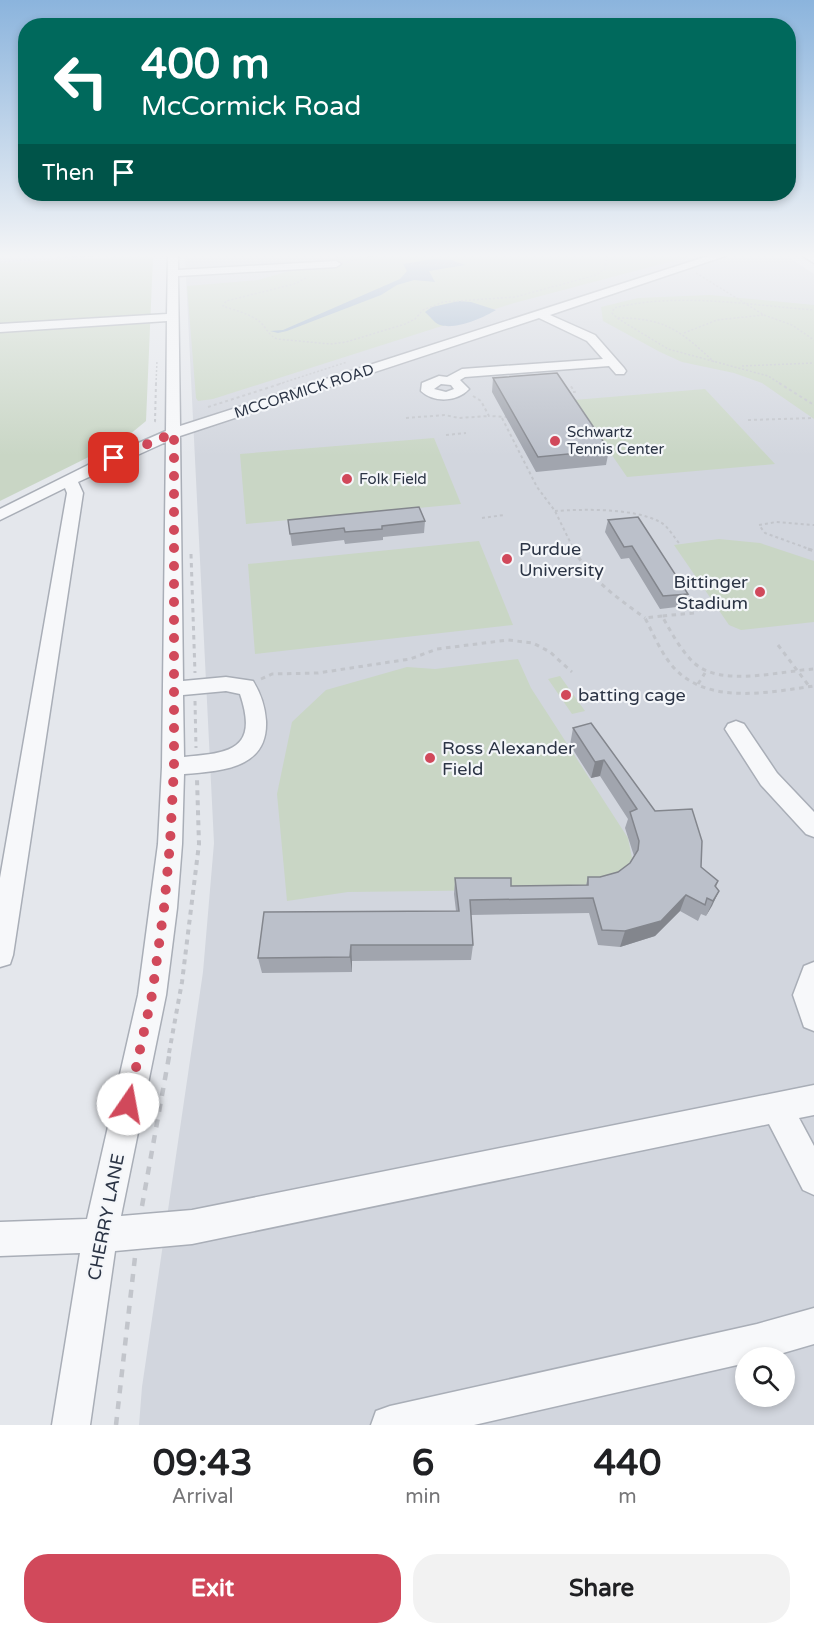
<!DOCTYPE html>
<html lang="en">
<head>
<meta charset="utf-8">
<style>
  :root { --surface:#fff; --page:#f2f2f2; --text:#202124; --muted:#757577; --accent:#d1495b }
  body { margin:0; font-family:"Varela Round",sans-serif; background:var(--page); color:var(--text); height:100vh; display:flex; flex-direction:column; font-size:22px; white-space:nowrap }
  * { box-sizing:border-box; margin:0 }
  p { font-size:20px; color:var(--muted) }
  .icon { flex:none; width:33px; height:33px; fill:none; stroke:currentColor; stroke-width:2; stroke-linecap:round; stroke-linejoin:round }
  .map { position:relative; height:1425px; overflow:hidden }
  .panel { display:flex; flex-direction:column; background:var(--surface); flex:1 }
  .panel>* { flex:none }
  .banner { position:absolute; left:18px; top:18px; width:778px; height:183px; border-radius:24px; box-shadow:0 3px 9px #0003; background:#00695c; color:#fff; overflow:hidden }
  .controls { position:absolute; left:735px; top:1347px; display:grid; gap:12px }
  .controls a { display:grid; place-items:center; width:60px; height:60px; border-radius:50%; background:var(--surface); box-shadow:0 3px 9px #0003; font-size:30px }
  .pin { position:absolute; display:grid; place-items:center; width:51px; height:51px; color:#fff; margin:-26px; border-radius:12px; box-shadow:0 3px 9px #0006 }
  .me { position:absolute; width:66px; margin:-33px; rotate:12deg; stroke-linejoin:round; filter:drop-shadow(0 0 4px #0008) }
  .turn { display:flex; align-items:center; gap:21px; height:126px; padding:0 24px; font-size:27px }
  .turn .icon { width:78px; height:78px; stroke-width:2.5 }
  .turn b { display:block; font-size:42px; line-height:51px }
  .then { display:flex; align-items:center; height:57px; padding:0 24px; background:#0003; gap:12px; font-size:22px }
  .eta { display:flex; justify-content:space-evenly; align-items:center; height:102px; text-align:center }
  .eta b { font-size:36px; font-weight:700; line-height:42px }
  .cta { display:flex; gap:12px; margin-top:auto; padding:12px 24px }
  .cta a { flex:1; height:69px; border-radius:24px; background:var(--accent); color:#fff; font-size:24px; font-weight:700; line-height:69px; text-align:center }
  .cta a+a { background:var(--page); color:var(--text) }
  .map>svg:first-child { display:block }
</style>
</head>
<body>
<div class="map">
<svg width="814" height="1425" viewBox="0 0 814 1425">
  <rect width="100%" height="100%" fill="#e4e7ec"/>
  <path fill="#d2d6de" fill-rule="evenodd" d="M0,257h117l-117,6z
    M185,257h603l26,17v1151h-675l3,-38 61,-415 11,-129zM746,1358h38v38h-38z"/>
  <path fill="#c9d6c5" d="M117,257h36l-7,164 -23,19 -123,61v-238z
    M338,257h350l-174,46 -301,96 -15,2 -2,-3 -9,-112 71,-6z
    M710,295l104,10v114l-52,-36 -28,-10 -52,-11 -22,-10 -57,-31 -2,-14 37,-9z
    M705,389l70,75 -148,13 -53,-77z
    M434,438l27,66 -215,20 -6,-70z
    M719,539l41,4 54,18v61l-73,8 -12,-5 -55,-80z
    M479,541l34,84 -258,29 -7,-90z
    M518,659l13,29 97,150 4,20 -8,15 -30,16 -246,3 -61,9 -10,-107 15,-72 34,-32 81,-23 28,2z
    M560,676l25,35 -13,3 -24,-35z"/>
  <path fill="#9fb4cc" d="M433,259l18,1 14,5 -36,6 6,11 -21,-2 -17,5 -16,10 -94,36 -9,2 -8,-2 13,-1 117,-51 7,-8 -4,-7z
    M459,301l12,1 25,8c-13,8 -40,20 -56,15 -6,-2 -10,-9 -15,-13l7,-5z"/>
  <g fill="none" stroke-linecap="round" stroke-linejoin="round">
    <g stroke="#a9aeb7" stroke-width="3">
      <path id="minor" d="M168,256h10v14l158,-9 5,3 -5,3 -158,9 2,150 528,-170h17l-175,59 45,20 29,33 2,3 -2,3h-8l-7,-8 -144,11 -5,3 9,9c-12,13 -35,14 -48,2l1,-8 17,-7 8,1 15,-8 141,-10 -16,-18 -48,-23 -359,118 3,245 43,-4 27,4c8,13 12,25 13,40 2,48 -45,50 -82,53l-2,70 -5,64 -11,87 -45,221 71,-6 622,-125v30l-15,3 15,28v49l-11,-5 -34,-66 -577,120 -77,7 -25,174h-38l28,-172 -80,3v-34l87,-3 51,-224 20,-151 4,-77 4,-325 -88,40 5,11 -70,462 -3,9 -10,3v-89l67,-385 -2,-5 -65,32v-11l88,-44 78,-34 1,-110 -167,11v-8l167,-10zM441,384l10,1 3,4 -8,3 -12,-3zM226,691l14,3c19,56 -10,59 -56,63l-1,-62z
        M803,256h11v7z
        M736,721l8,3 33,49 37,39v25l-8,-3 -45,-49 -36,-56 3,-5z
        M814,962v69l-10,-4 -11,-32 11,-29z
        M814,1308v36l-48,14h-20v5l-272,62h-103l5,-14 14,-5 367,-82z"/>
    </g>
    <path stroke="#c2c5cb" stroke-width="1.5" stroke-dasharray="2 2" stroke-linecap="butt" d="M0,262l93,-6
      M347,262l26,-6
      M696,273l68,42 28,10 22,15
      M306,278l-12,6 -68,17 -3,5c11,4 28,8 37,16 7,6 8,13 17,17l53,5 16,-2 59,-18 10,-5 8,-9 20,-8 72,-5 81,-22 9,-6 2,-13
      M618,318c47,0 63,13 96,44
      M684,333l33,-13 46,-5
      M742,366l72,-3
      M156,384l1,-24
      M279,384l68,-22
      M781,384l-13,-8 -100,-27 -51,-31 -5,-5 2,-5c64,-16 135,-3 200,2"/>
    <path stroke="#c2c5cb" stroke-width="2" stroke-dasharray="3 3" stroke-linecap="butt" d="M156,383l-1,38 3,2
      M779,383l35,22
      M567,392h8l-5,-7
      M473,396l8,5 8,15 18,1
      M208,407l75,-24
      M406,418l39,-3 14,3 30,-2
      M502,418l35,69 18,24 19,39
      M748,420l66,-2
      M446,435l20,-2
      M555,511c29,-2 79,-3 105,11 8,4 13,14 19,21
      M482,518l22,-3
      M812,550l-47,-17 -6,-8 17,-3 38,3"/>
    <path stroke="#c2c5cb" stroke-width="3" stroke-dasharray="4.5 4.5" stroke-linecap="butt" d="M574,549c14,29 45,50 71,69
      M808,549l6,2
      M191,554l4,119
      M694,613l-32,3c9,16 18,33 31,46 27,26 86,9 121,7
      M662,616l-17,2c9,17 17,38 31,52 35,35 94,22 138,16
      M778,645l31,41
      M261,679l11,-5 46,-1 92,-14 27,-10 71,-9 25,3 17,9 22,20
      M698,684l7,-11
      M195,701l1,47"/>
    <path stroke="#c2c5cb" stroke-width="4" stroke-dasharray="5 5" stroke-linecap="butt" d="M169,1053l13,-71 17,-138 -2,-65"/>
    <path stroke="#c2c5cb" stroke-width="4.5" stroke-dasharray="8 8" stroke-linecap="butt" d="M142,1206l28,-155
      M116,1425l19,-168"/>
    <use href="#minor" fill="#f7f8fa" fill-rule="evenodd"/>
  </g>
  <path fill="#a1a5ae" d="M493,378l116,72 -3,15 -70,7 -44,-80z
    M288,520l137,1 -1,12 -41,4v3l-38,4 -1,-4 -52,6z
    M608,520l80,74 -3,12 -25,3 -31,-51 -8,1 -16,-27z
    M573,728l82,83 46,56 17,14 -2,6 3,4 -13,25 -5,-2 -3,7 -18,-10 -25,25 -35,11 -22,-2 -9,-32 -118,2 2,30 -2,15 -119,1v11l-90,1 -4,-15 198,-47 -2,-17 1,-16 56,8 75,-1 2,-8h12l18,-5 12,-9 4,-7 -9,-28 3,-9 -28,-43 -9,2 -21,-33z"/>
  <path fill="#83868d" d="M604,760l-4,16 -9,2 4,-16z
    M719,891l-7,15 -6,10 7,-15z
    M686,895l-6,16 -25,25 -35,11 5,-16z
    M351,945l1,16v11l-2,-15z"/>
  <path fill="#bbc0ca" stroke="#83868d" stroke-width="1.5" d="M557,373l52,77 -71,7 -45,-79z
    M419,507l6,14 -43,5v3l-37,3 -1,-4 -54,6 -2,-14z
    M638,517l50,77 -25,2 -31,-50 -8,1 -16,-27z
    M591,723l64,88 37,-2 10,32 -1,26 17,14 -3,5 4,5 -6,10 -6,-3 -2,7 -19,-10 -25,26 -36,10 -23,-1 -9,-32 -123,2 3,45h-122l-1,12 -92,1 6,-46 195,-1 -4,-33h56v8l77,-1v-8h12l18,-5 12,-9 8,-13 1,-9 -9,-29 7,-3 -33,-49 -9,2 -22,-34z"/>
  <linearGradient id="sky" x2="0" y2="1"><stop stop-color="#8bb4dd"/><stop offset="0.56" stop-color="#f3f4f6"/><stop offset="1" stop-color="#f3f4f6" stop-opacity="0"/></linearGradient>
  <rect width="814" height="456" fill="url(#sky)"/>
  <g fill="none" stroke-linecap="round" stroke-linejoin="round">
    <path stroke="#d1495b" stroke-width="10" stroke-dasharray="0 18" d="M114,458l60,-25v334l-4,77 -6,64 -12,87 -24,109"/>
  </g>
  <g fill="#d1495b" stroke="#f4f6f9" stroke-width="2">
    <circle cx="555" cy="441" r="6"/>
    <circle cx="347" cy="479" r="6"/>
    <circle cx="507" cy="559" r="6"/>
    <circle cx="760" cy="592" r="6"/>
    <circle cx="566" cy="695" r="6"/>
    <circle cx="430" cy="758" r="6"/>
  </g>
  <g text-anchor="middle" stroke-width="4.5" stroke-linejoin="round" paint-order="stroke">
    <g font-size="15" fill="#2b3445" stroke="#f4f6f9">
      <text transform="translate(304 391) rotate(-18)" y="5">MCCORMICK ROAD</text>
    </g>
    <g font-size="15" fill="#2b3445" stroke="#f4f6f9" text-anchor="start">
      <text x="567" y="437">Schwartz<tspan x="567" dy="17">Tennis Center</tspan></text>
      <text x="359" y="484">Folk Field</text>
    </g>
    <g font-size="18" fill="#2b3445" stroke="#f4f6f9" text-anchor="start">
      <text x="519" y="555">Purdue<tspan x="519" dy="21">University</tspan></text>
      <text x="748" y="588" text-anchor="end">Bittinger<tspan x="748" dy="21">Stadium</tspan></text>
      <text x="578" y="701">batting cage</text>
      <text x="442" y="754">Ross Alexander<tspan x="442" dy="21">Field</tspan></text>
    </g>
    <g font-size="18" fill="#2b3445" stroke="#f4f6f9">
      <text transform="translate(106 1217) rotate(-79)" y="6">CHERRY LANE</text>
    </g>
  </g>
</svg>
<div class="controls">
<a><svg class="icon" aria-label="search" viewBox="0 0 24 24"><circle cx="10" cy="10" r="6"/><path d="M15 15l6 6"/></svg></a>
</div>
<div class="pin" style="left:114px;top:458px;background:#d93025"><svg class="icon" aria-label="arrive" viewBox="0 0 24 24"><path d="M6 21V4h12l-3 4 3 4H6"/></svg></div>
<svg class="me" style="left:128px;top:1104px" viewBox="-20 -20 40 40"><circle r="19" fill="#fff"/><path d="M0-13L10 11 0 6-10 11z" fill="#d1495b"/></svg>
<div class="banner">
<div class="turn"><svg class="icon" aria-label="left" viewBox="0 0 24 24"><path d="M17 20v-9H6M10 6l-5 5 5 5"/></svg><div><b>400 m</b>McCormick Road</div></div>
<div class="then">Then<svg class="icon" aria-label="arrive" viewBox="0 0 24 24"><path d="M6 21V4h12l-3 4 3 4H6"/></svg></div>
</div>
</div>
<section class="panel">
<div class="eta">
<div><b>09:43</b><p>Arrival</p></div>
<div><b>6</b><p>min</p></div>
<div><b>440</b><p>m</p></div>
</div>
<div class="cta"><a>Exit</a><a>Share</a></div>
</section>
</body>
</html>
